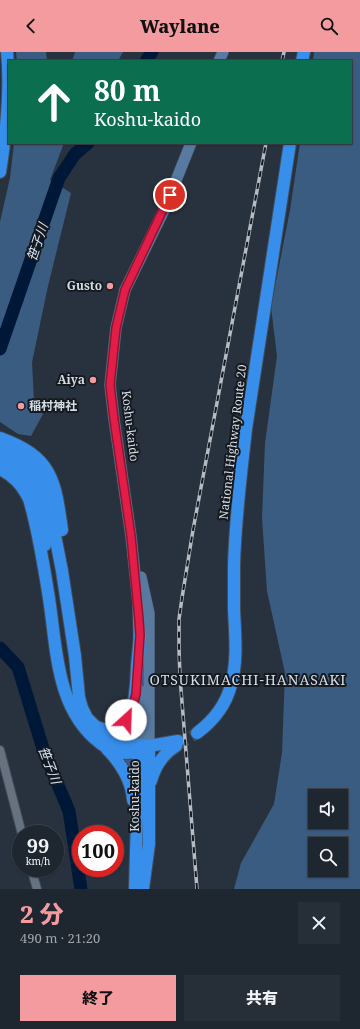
<!DOCTYPE html>
<html lang="ja">
<head>
<meta charset="utf-8">
<style>
  :root { --surface:#1e262f; --page:#262e37; --text:#f1f3f6; --muted:#a1a5aa; --line:#3c434b; --accent:#f49b9f }
  body { margin:0; font-family:"Noto Serif","Noto Sans JP",serif; background:var(--page); color:var(--text); height:100vh; display:flex; flex-direction:column; font-size:15px; white-space:nowrap }
  * { box-sizing:border-box; margin:0 }
  p { font-size:13px; color:var(--muted) }
  .icon { flex:none; width:22px; height:22px; fill:none; stroke:currentColor; stroke-width:2; stroke-linecap:round; stroke-linejoin:round }
  .map { position:relative; height:837px; overflow:hidden }
  .details { display:flex; flex-direction:column; background:var(--surface); flex:1 }
  .details>* { flex:none }
  .hud { position:absolute; left:8px; top:8px; width:344px; height:84px; border-radius:0px; box-shadow:0 1px 3px #0004,0 0 0 1px var(--line); background:#0b6e4f; color:#fff; overflow:hidden }
  .buttons { position:absolute; left:308px; top:737px; display:grid; gap:8px }
  .buttons a { display:grid; place-items:center; width:40px; height:40px; border-radius:0px; background:var(--surface); box-shadow:0 1px 3px #0004,0 0 0 1px var(--line); font-size:20px }
  .speed { position:absolute; left:12px; top:773px; display:flex; gap:8px; font-size:20px; font-weight:700; text-align:center }
  .speed>* { display:grid; place-content:center; width:52px; height:52px; border-radius:50%; background:var(--surface); box-shadow:0 1px 3px #0004,0 0 0 1px var(--line); line-height:1 }
  .speed small { font-size:10px; font-weight:400 }
  .speed .limit { border:6px solid #d22; background:#fff; color:#111 }
  .pin { position:absolute; display:grid; place-items:center; width:34px; height:34px; color:#fff; margin:-17px; border:2px solid #fff; border-radius:50%; box-shadow:0 1px 4px #0007 }
  .me { position:absolute; width:44px; margin:-22px; rotate:25deg; stroke-linejoin:round; filter:drop-shadow(0 0 3px #0008) }
  .turn { display:flex; align-items:center; gap:14px; height:84px; padding:0 20px; font-size:18px }
  .turn .icon { width:52px; height:52px; stroke-width:2.5 }
  .turn b { display:block; font-size:28px; line-height:34px }
  .round { display:grid; place-items:center; flex:none; width:42px; height:42px; border-radius:0px; background:var(--page) }
  .overview { display:flex; align-items:center; justify-content:space-between; height:68px; padding:0 20px }
  h1 { font-size:24px; font-weight:800; line-height:30px; color:var(--accent) }
  .button { display:flex; gap:8px; margin-top:auto; padding:8px 20px }
  .button a { flex:1; height:46px; border-radius:0px; background:var(--accent); color:#111; font-size:16px; font-weight:800; line-height:46px; text-align:center }
  .button a+a { background:var(--page); color:var(--text) }
  header { display:flex; justify-content:space-between; align-items:center; height:52px; padding:0 20px; background:var(--accent); color:#111; font-size:18px; font-weight:800 }
  .map>svg:first-child { display:block }
</style>
</head>
<body>
<header><svg class="icon" aria-label="back" viewBox="0 0 24 24"><path d="M15 5l-7 7 7 7"/></svg>Waylane<svg class="icon" aria-label="search" viewBox="0 0 24 24"><circle cx="10" cy="10" r="6"/><path d="M15 15l6 6"/></svg></header>
<div class="map">
<svg width="360" height="837" viewBox="0 0 360 837">
  <rect width="100%" height="100%" fill="#28323f"/>
  <path fill="#3b5c81" fill-rule="evenodd" d="M16,0h30l1,9h-30z
    M75,0h48l-5,9h-46z
    M314,0h46v837h-126l7,-26 33,-59 8,-51 3,-80 -18,-82 -5,-73 3,-75 12,-87 -6,-49 19,-97 10,-67h51v-82h-38zM315,744h26v26h-26zM315,792h26v26h-26z
    M14,91h50l-14,37 21,13 -23,93 -16,76 2,39 9,13 -12,22 -13,-2 -18,-12v-200l10,-44z
    M133,668v21l-24,-7z
    M120,705h12v22z"/>
  <g fill="none" stroke-linecap="round" stroke-linejoin="round">
    <path stroke="#001837" stroke-width="13" d="M146,9l6,-9
      M0,297l59,-171 16,-24 13,-11
      M0,596l18,19 26,85 25,59 12,78"/>
    <path stroke="#424c58" stroke-width="12" stroke-dasharray="12 6" stroke-linecap="butt" d="M176,694l21,-13"/>
    <g stroke="#434d58" stroke-width="10">
      <path id="street" d="M0,698l22,84
        M31,816l6,21"/>
    </g>
    <g stroke="#434d58" stroke-width="12">
      <path id="secondary" d="M219,9l4,-9
        M141,525l8,36v133
        M139,591l-1,-40 -7,-67 -17,-117 -4,-34 6,-57 9,-38 40,-82 26,-65
        M139,693v-55"/>
    </g>
    <g stroke="#434d58" stroke-width="14">
      <path id="highway" d="M302,9l2,-9
        M0,120c6,-38 11,-81 7,-120
        M0,386c52,19 55,41 62,92
        M0,396c22,7 37,20 46,41l16,82 13,85 4,41 3,11 5,10 15,15 14,8 8,2 25,3 29,-5
        M0,407c8,3 18,7 24,13 19,17 21,49 21,73
        M0,417c14,7 22,16 29,30 9,30 14,62 19,93 9,52 6,116 52,151 15,12 31,13 48,4
        M97,675c39,15 39,-37 40,-61 1,-11 2,-21 3,-31
        M197,681c16,-12 29,-28 34,-48 7,-25 4,-51 3,-76 0,-14 0,-29 0,-43 1,-46 7,-91 12,-137l44,-286
        M107,697c13,13 25,32 26,51
        M151,729c4,-15 12,-27 25,-35
        M135,837l4,-144
        M143,837l6,-45v-98"/>
    </g>
    <use href="#street" stroke="#667280" stroke-width="8"/>
    <use href="#secondary" stroke="#587aa0" stroke-width="11"/>
    <use href="#highway" stroke="#378eeb" stroke-width="12"/>
    <g stroke="#b4bbc4" stroke-width="3.5">
      <path id="rail" d="M282,9l2,-9
        M197,837l-17,-212 -1,-28v-30l3,-21 11,-68 73,-387"/>
    </g>
    <use href="#rail" stroke="#151a20" stroke-width="2" stroke-dasharray="6" stroke-linecap="butt"/>
  </g>
  <g fill="none" stroke-linecap="round" stroke-linejoin="round">
    <g stroke="#92132f" stroke-width="10">
      <path id="route" d="M126,668l5,-5 5,-21 4,-59 -1,-15 -8,-84 -17,-117 -4,-34 6,-57 9,-38 45,-95"/>
    </g>
    <use href="#route" stroke="#e11d48" stroke-width="7"/>
  </g>
  <g fill="#f49b9f" stroke="#151a20" stroke-width="1.5">
    <circle cx="110" cy="234" r="4"/>
    <circle cx="93" cy="328" r="4"/>
    <circle cx="21" cy="354" r="4"/>
  </g>
  <g text-anchor="middle" stroke-width="4" stroke-linejoin="round" paint-order="stroke">
    <g font-size="12" font-weight="bold" fill="#d6dde5" stroke="#151a20" text-anchor="end">
      <text x="102" y="238">Gusto</text>
      <text x="85" y="332">Aiya</text>
      <text x="29" y="358" text-anchor="start">稲村神社</text>
    </g>
    <g font-size="12" fill="#d6dde5" stroke="#151a20">
      <text transform="translate(130 374) rotate(83)" y="4">Koshu-kaido</text>
      <text transform="translate(233 390) rotate(-83)" y="4">National Highway Route 20</text>
      <text transform="translate(135 744) rotate(-90)" y="4">Koshu-kaido</text>
    </g>
    <g font-size="13" font-style="italic" fill="#d7e5f7" stroke="#151a20">
      <text transform="translate(37 190) rotate(-71)" y="5">笹子川</text>
      <text transform="translate(50 713) rotate(69)" y="5">笹子川</text>
    </g>
    <g font-size="14" letter-spacing="1" fill="#d6dde5" stroke="#151a20">
      <text x="248" y="633">OTSUKIMACHI-HANASAKI</text>
    </g>
  </g>
</svg>
<div class="buttons">
<a><svg class="icon" aria-label="sound" viewBox="0 0 24 24"><path d="M4 9h4l5-4v14l-5-4H4zM17 9q2 3 0 6"/></svg></a>
<a><svg class="icon" aria-label="search" viewBox="0 0 24 24"><circle cx="10" cy="10" r="6"/><path d="M15 15l6 6"/></svg></a>
</div>
<div class="speed"><div>99<small>km/h</small></div><div class="limit">100</div></div>
<div class="pin" style="left:170px;top:143px;background:#d93025"><svg class="icon" aria-label="arrive" viewBox="0 0 24 24"><path d="M6 21V4h12l-3 4 3 4H6"/></svg></div>
<svg class="me" style="left:126px;top:668px" viewBox="-20 -20 40 40"><circle r="19" fill="#fff"/><path d="M0-13L10 11 0 6-10 11z" fill="#e11d48"/></svg>
<div class="hud">
<div class="turn"><svg class="icon" aria-label="ahead" viewBox="0 0 24 24"><path d="M12 20V5M6 11l6-6 6 6"/></svg><div><b>80 m</b>Koshu-kaido</div></div>
</div>
</div>
<section class="details">
<div class="overview"><div><h1>2 分</h1><p>490 m · 21:20</p></div><a class="round"><svg class="icon" aria-label="close" viewBox="0 0 24 24"><path d="M6 6l12 12M18 6L6 18"/></svg></a></div>
<div class="button"><a>終了</a><a>共有</a></div>
</section>
</body>
</html>
